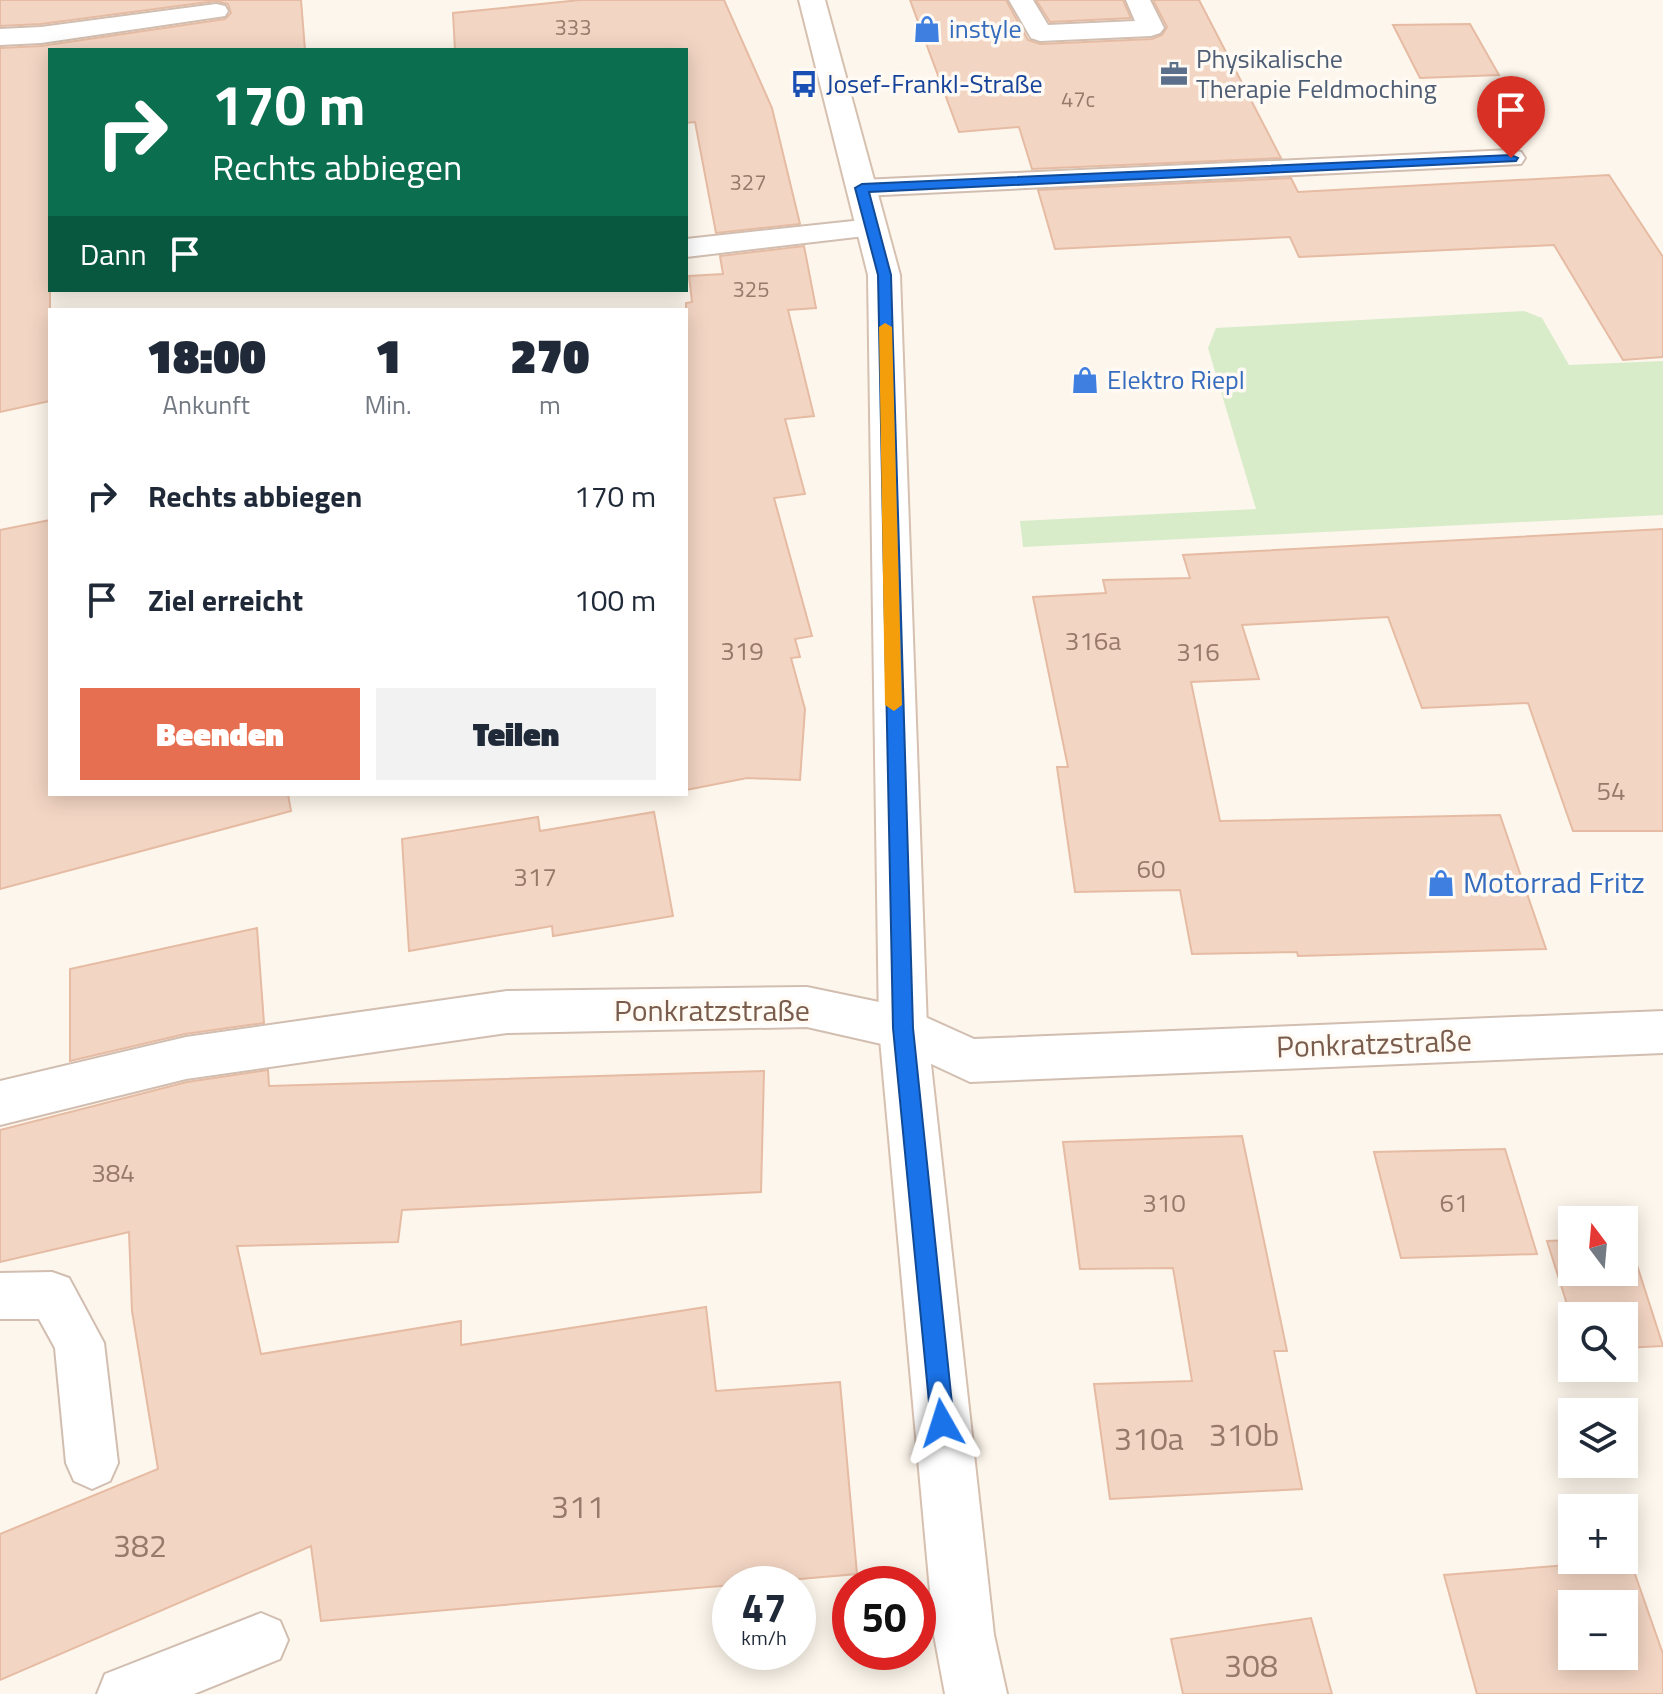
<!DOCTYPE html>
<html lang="de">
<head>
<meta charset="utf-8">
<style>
  :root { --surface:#fff; --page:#f2f2f3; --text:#1f2937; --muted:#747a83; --accent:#e76f51 }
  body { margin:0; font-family:"Titillium Web",sans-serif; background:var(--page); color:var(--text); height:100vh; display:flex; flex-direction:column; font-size:30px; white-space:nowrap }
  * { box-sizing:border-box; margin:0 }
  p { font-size:26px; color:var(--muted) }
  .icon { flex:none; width:44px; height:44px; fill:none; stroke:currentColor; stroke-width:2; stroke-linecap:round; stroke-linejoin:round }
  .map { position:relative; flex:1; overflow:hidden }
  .sheet { position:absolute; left:48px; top:308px; width:640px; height:488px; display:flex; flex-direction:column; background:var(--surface); border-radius:0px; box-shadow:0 4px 20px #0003 }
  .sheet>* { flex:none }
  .guide { position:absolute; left:48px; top:48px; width:640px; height:244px; border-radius:0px; box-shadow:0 4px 20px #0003; background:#0b6e4f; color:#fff; overflow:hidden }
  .needle { width:52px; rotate:344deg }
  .tools { position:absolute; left:1558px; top:1206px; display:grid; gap:16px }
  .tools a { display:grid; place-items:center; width:80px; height:80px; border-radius:0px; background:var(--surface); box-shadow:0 4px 20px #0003; font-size:40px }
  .speed { position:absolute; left:712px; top:1566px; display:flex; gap:16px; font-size:40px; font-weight:700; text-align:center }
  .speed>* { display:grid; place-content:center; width:104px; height:104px; border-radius:50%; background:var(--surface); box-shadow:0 4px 20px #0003; line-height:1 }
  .speed small { font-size:20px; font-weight:400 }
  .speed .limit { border:12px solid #d22; background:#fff; color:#111 }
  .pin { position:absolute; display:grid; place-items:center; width:68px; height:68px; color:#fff; margin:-82px -34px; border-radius:50% 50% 50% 0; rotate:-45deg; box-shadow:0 0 8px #0007 }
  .pin .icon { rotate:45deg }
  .me { position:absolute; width:88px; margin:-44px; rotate:354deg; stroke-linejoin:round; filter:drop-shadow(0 0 6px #0008) }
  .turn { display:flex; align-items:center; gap:28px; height:168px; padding:0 32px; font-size:36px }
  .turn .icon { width:104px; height:104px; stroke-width:2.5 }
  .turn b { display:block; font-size:56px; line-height:68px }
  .then { display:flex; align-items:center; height:76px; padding:0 32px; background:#0003; gap:16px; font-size:30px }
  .eta { display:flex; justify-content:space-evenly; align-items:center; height:136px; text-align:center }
  .eta b { font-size:48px; font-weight:800; line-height:56px }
  .cta { display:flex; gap:16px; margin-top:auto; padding:16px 32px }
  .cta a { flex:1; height:92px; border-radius:0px; background:var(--accent); color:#fff; font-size:32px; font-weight:800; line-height:92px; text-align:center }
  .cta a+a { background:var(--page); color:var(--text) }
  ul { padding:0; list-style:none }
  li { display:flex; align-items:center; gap:24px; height:104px; padding:0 32px }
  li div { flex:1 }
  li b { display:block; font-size:30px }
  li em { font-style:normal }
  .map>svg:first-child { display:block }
</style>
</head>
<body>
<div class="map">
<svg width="1663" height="1694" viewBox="0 0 1663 1694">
  <rect width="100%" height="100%" fill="#fdf6ec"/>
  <path fill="#d8ecc9" d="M1524,311l18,7 27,47 94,-4v154l-640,32 -3,-26 236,-12 -48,-161 8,-20z"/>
  <path fill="#f3d5c3" stroke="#e6bba3" stroke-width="2" fill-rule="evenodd" d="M0,0h301l4,50h-255v351l-50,11v-364l41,-2 184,-27 6,-6 -3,-9 -12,-3 -175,23 -41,2z
    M580,0h144l48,108 28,116 -84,9 -21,-111 -9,1v-73h-231l-2,-37z
    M910,0h96l22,40 12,4 112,-5 10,-4 5,-8 -14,-27h46l82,158 -249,11 -13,-42 -60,5z
    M1036,0h87l8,18 -81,4z
    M1470,24l29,51 -79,3 -27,-53z
    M1609,175l54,82v100l-40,3 -69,-115 -255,12 -9,-20 -235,12 -17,-59 253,-12 7,14z
    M804,246l12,62 -28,2 26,106 -29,3 20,75 -31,4 38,138 -17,3 5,18 -9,1 14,51 -5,71 -53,-2 -61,12v-487l6,-1 -3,-26 34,-2 -3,-18z
    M50,520v274h238l3,17 -291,78v-359z
    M1663,529v302h-90l-45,-128 -106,5 -34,-91 -146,8 17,54 -68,3 29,139 280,-6 46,134 -248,7 -1,-4 -105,2 -12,-64 -105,2 -18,-125h11l-35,-170 73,-4 -3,-13 87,-2 -7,-23z
    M654,812l19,104 -120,20 -1,-10 -143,25 -7,-112 136,-22 2,14z
    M257,928l7,95 -79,11 -115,27v-92z
    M268,1070l1,16 495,-15 -3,121 -359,18 -4,32 -161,4 24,108 200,-33v24l245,-38 10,84 124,-9 17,192 -536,47 -10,-75 -311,134v-146l158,-65 -26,-158 -3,-79 -129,30v-132l187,-48z
    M1242,1136l45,215h-13l28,138 -192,10 -16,-115 98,-3 -19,-113 -93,1 -17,-127z
    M1505,1149l32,105 -136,4 -27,-106z
    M1624,1237h4l35,109 -39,2v-32h-52v4l-25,-79 25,-1v32h52z
    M1630,1560l33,94v40h-186l-33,-119zM1572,1604h52v52h-52z
    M1311,1618l21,76h-149l-12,-55z"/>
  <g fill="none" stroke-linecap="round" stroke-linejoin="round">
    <g stroke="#d1beb0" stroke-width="4">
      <path id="service" d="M1009,0h24l15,25 87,-4 -9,-21h24l14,28 -4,5 -9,3 -111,5 -9,-3z
        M216,4l9,2 3,5 -3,5 -184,27 -41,2v-16l41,-2z
        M1511,150l10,2 4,6 -4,6 -659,32 -10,-2 -4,-6 4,-6 10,-2z
        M872,219l10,3 4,6 -4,6 -196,23v-18z
        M52,1272l17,6 35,65 14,120 -8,18 -18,8 -18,-8 -8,-18 -11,-115 -16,-29h-39v-46z
        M261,1613l19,8 8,19 -8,19 -86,35h-97l8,-20z"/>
    </g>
    <g stroke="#d1beb0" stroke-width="4">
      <path id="minor" d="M807,987l96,20 71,32 689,-28v42l-693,29 -75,-35 -88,-20 -300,6 -321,46 -186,46v-44l186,-44 321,-46z"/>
    </g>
    <g stroke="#d6c0b0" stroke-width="4">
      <path id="secondary" d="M799,0h26l75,275 27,753 67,607 13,59h-62l-11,-59 -55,-607 -11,-753z"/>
    </g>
    <use href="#service" fill="#fff" fill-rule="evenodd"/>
    <use href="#minor" fill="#fff" fill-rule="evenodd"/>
    <use href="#secondary" fill="#fff" fill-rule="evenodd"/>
  </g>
  <path fill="#1a73e8" stroke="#114b97" stroke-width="2" d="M1511,155l7,3 -2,3 -647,31 22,83 22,753 41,395 -3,8 -9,3 -8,-3 -3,-8 -38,-395 -15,-753 -23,-87 7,-4z"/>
  <path fill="#f59e0b" d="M885,323l7,4 10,378 -8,6 -9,-6 -6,-378z"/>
  <defs>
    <g id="shop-bare" transform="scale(2.16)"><path d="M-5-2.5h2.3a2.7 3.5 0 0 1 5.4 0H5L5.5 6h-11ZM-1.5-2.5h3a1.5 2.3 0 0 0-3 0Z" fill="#3f7fe0" stroke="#fffaf3" stroke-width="2.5" paint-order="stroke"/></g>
    <g id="office-bare" transform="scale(2.16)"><path d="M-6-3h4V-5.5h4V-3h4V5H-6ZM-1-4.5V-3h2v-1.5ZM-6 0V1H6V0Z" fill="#5c6f8a" stroke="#fffaf3" stroke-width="2.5" paint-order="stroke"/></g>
    <g id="bus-bare" transform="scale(2.16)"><path d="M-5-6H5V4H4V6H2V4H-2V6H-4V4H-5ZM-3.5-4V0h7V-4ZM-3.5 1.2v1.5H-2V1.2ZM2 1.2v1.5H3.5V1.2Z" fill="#1a4fb4" stroke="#fffaf3" stroke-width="2.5" paint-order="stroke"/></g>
  </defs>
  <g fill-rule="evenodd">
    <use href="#shop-bare" x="927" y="29"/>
    <use href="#office-bare" x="1174" y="74"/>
    <use href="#bus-bare" x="804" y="84"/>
    <use href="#shop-bare" x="1085" y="380"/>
    <use href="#shop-bare" x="1441" y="883"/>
  </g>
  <g text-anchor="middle" stroke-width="7" stroke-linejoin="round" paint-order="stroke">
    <g font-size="22" fill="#987a6a">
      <text x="573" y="35">333</text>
      <text x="1078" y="107">47c</text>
      <text x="748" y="190">327</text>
      <text x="751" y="297">325</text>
    </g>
    <g font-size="26" fill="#366cbe" stroke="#fffaf3" text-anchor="start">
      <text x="949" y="38">instyle</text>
      <text x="1107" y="389">Elektro Riepl</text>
    </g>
    <g font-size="26" fill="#4e5e75" stroke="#fffaf3" text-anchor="start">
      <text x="1196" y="68">Physikalische<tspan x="1196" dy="30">Therapie Feldmoching</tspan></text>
    </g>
    <g font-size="26" fill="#164399" stroke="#fffaf3" text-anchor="start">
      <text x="826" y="93">Josef-Frankl-Straße</text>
    </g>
    <g font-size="26" fill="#987a6a">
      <text x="1093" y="650">316a</text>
      <text x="742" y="660">319</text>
      <text x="1198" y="661">316</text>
      <text x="1611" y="800">54</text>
      <text x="1151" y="878">60</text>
      <text x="535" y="886">317</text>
      <text x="113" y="1182">384</text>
      <text x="1164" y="1212">310</text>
      <text x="1454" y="1212">61</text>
    </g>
    <g font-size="30" fill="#366cbe" stroke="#fffaf3" text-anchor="start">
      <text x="1463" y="893">Motorrad Fritz</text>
    </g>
    <g font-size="30" fill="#7a5c4d" stroke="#fffaf3">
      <text x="712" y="1021">Ponkratzstraße</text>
      <text transform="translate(1374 1044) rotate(-2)" y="10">Ponkratzstraße</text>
    </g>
    <g font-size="32" fill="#987a6a">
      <text x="1244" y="1446">310b</text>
      <text x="1149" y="1450">310a</text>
      <text x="578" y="1518">311</text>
      <text x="140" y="1557">382</text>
      <text x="1251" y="1677">308</text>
    </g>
  </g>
</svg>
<div class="tools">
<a><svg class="needle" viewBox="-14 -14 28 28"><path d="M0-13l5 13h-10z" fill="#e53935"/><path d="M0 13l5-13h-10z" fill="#747a83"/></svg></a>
<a><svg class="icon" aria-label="search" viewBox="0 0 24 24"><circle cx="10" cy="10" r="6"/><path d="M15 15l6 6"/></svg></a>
<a><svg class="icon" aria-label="layers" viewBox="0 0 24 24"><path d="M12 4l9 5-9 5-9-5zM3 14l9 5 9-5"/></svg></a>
<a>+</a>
<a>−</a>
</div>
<div class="speed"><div>47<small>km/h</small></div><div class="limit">50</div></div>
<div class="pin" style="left:1511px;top:158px;background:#d93025"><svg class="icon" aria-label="arrive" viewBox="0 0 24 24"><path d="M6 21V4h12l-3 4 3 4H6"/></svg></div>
<svg class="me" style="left:942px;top:1423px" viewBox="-20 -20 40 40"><path d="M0-17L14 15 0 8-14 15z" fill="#1a73e8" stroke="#fff" stroke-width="4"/></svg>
<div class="guide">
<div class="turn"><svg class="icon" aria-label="right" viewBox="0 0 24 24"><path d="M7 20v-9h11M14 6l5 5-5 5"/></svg><div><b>170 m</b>Rechts abbiegen</div></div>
<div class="then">Dann<svg class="icon" aria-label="arrive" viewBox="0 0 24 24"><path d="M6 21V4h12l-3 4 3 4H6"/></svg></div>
</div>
<section class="sheet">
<div class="eta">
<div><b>18:00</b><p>Ankunft</p></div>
<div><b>1</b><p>Min.</p></div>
<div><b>270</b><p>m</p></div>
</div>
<ul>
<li><svg class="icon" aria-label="right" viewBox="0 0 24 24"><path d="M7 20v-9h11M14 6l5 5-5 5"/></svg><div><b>Rechts abbiegen</b></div><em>170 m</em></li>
<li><svg class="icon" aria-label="arrive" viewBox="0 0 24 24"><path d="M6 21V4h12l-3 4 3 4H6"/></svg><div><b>Ziel erreicht</b></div><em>100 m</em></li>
</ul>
<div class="cta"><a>Beenden</a><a>Teilen</a></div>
</section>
</div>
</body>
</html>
